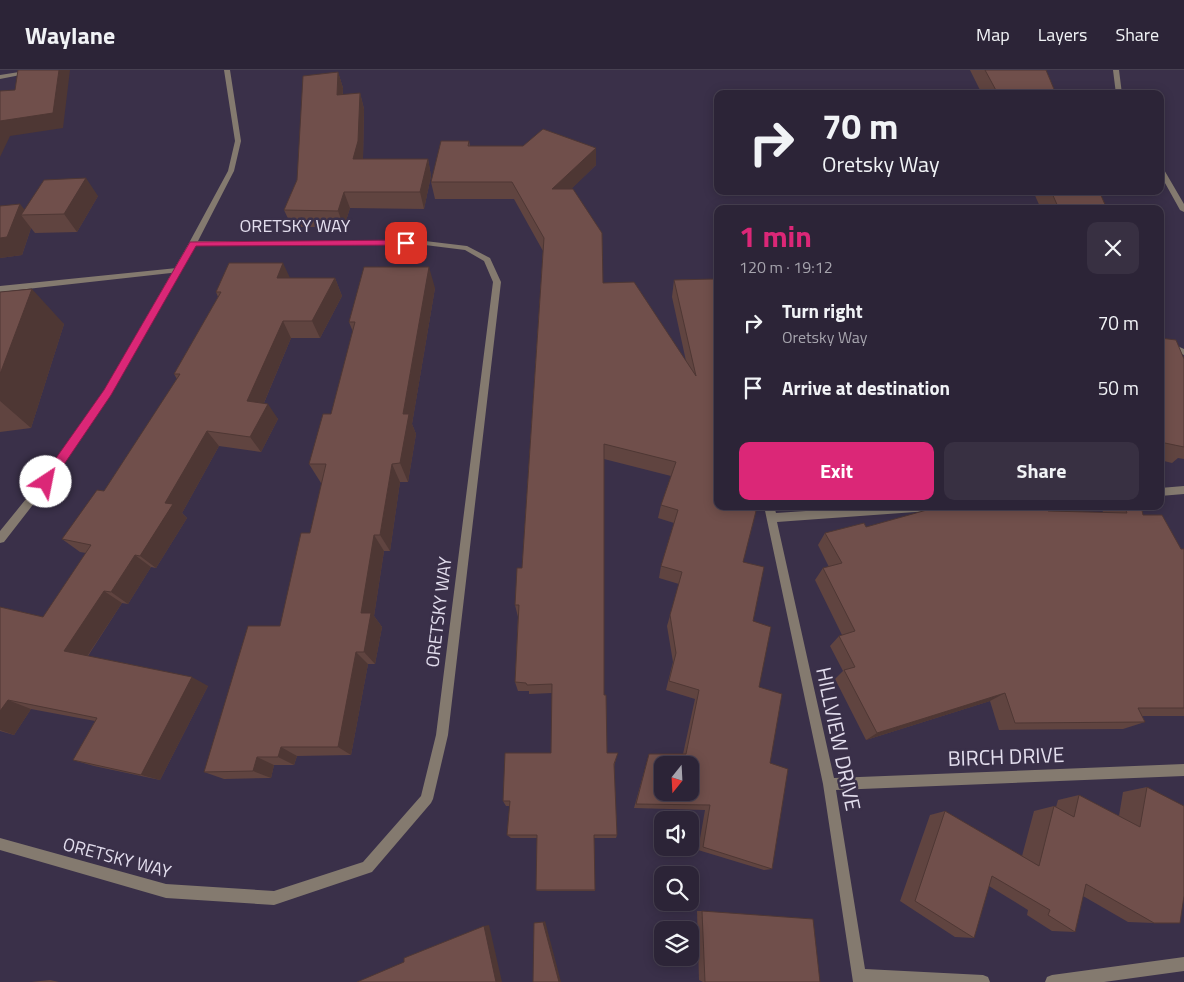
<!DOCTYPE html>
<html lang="en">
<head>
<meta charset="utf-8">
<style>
  :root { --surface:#2c2437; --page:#383042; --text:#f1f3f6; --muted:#a6a4ad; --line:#484152; --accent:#db2777 }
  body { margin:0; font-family:"Titillium Web",sans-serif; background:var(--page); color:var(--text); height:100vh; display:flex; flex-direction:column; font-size:19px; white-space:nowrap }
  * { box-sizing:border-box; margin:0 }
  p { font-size:16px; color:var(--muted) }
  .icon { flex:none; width:28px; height:28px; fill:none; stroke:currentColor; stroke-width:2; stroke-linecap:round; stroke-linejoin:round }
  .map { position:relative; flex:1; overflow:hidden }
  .side { position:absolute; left:714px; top:135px; width:450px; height:305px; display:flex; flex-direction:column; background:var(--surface); border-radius:10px; box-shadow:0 2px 12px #0003,0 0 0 1px var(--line) }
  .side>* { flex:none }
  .top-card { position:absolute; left:714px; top:20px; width:450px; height:105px; border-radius:10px; box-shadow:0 2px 12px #0003,0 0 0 1px var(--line); background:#2c2437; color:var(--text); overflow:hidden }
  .needle { width:32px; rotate:198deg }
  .tools { position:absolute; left:654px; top:686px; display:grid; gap:10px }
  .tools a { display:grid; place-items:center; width:45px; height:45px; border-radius:10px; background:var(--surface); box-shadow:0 2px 12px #0003,0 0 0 1px var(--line); font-size:25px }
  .pin { position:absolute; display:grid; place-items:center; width:42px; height:42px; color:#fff; margin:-21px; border-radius:10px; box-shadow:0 2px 8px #0006 }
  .me { position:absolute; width:55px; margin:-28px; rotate:34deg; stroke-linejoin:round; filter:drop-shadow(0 0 4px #0008) }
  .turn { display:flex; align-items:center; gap:18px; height:105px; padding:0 25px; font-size:22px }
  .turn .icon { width:65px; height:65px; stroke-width:2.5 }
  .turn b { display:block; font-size:35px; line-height:42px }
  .round { display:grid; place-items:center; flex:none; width:52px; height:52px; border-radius:10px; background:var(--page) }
  .head { display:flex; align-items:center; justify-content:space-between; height:85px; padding:0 25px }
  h1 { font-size:30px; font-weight:700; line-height:38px; color:var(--accent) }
  .primary-button { display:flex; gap:10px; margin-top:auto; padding:10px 25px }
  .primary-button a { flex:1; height:58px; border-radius:10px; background:var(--accent); color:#fff; font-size:20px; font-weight:700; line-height:58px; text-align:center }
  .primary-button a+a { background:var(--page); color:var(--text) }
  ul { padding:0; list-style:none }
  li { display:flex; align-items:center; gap:15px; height:65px; padding:0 25px }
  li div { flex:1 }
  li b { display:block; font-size:19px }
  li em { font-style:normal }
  header { display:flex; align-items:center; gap:30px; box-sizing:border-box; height:70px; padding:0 25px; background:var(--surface); border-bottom:1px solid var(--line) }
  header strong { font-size:24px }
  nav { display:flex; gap:28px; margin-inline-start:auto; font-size:18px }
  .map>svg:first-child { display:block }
</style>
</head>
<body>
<header>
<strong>Waylane</strong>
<nav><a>Map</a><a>Layers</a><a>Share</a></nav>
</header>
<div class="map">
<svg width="1184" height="912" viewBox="0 0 1184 912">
  <rect width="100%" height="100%" fill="#3a3049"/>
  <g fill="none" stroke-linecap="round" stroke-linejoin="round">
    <path fill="#847a6f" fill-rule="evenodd" d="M32,0h14l-46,9v-4z
      M177,198l4,2 -1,2 -180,20v-6z"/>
    <path fill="#847a6f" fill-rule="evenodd" d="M224,0h6l11,71 -7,30 -36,70h227l42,5 23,12 11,24 -53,453 -15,64 -2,4 -59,69 -98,33 -108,-7 -166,-48v-12l166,46 108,7 89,-29 58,-66 15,-61 57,-453 -9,-21 -19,-11 -40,-5h-230l-85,150 -61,89 -45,58 -4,1v-12l43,-53 61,-87 85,-148 39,-72 7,-30z
      M1113,0h6l3,24h-6z
      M1160,96l3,2 21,36v8l-4,-2 -20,-36z
      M1160,268l24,11v6l-24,-11z
      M1184,416v8l-24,2v-8z
      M764,436h10l2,7 104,-7h68l-5,4 -166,12 57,256 350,-14v12l-348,14 29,179 118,6 5,2 2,5h-137l-30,-198z
      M1184,887v14l-80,11h-59l2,-5 5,-2z"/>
  </g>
  <path fill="#604440" d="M970,0h76l10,24h-74z
    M338,2l5,16v7l17,-2 4,16 -1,50h65l3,17 -7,33 -74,-1 -6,19h-52l-8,-17 13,-30z
    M469,71l1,5 126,19 -25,24 32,94 83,78 -14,-64 2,-17 40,-1 4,227 25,56 10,59 6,66 11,76 2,106 -8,1 -66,-20 7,-40 -71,-2 15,-54h34l12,-55 -29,-9 7,-28 -6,-36 12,-42 -20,-6 2,-12 13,-43 -16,-5 3,-13 10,-29 -67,-17v236l3,58 9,6 -2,8 3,68 -1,3h-22l1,53h-57l-2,-1 1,-52h-26l-4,-3 3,-29h-4l-3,-5 48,-48 1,-60 -23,1v-3h-11l-3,-9 3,-65 -3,-12 7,-37 21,-317 -29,-52h-79l-4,-17z
    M1033,121h66l8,18h-66z
    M98,126l-21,36 -42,1 -4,-5 -9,27 -22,3v-52l24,4z
    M290,208h45l7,18 -22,42h-29l-27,65 14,16 -17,33 -42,-6 -37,67 5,5 -31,50 -5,-1 -23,37 -6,-1 -34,53 120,30 -48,94 -66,-14 -21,-6 22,-39 -64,-12 -17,26 -14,-4v-124l43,10 43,-64 -6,-1 -18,-13 42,-48 73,-112 -3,-5 44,-77 -2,-5z
    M435,218l-23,136 4,10 -8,48h-8l-10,69h-6l-10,65 8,11 -7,37h-7l-17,91 -54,1 -3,9h-20l-3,13 -47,1 -20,-7 76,-146 30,-93 12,-50h-1l-12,-19 22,-50 22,-82 -4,-10z
    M0,222l64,32 -33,104 -31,4z
    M1160,268l24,21v100l-6,-1 -6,5 -12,-3z
    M1100,436h41l2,9 38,34h3v167h-42l3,6 -22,7 -124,1 -9,-29 -124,39 -31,-61 8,-8 -13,-25 9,-10 3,-1 -27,-55 8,-12 6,-1 -11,-22 7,-12 41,-6 182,-16 55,1z
    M1147,717l7,136 -26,-1 -45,-26 -8,36 -23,-1 -25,-16 1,-5 -39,-24 -15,52 -19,-1 -55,-36 30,-86 15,-4 77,45 12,-45 20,-5 2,1 2,-7 21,-5 40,21 4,-24z
    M697,841h5l118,71h-117l-4,-2z
    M50,910l9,2h-28z"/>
  <path fill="#4e3734" d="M59,0h11l-7,58 -53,8 -10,21v-36z
    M338,2l5,16 -1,23 -5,-16z
    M360,23l4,16 -1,49 -5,17 -5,-16z
    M596,78v17l-43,42 -1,-18z
    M428,89l3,17 -7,33 -4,-17z
    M86,108l12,18 -21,36 -13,-18z
    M344,122l6,16 -6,19 -6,-16z
    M20,134l9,11h-8l10,13 -9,27 -22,3v-20z
    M283,193l8,17 -14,-2z
    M429,197l6,21 -23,136 4,10 -8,48 -8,-19 3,-49z
    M335,208l7,18 -22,42 -8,-17z
    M32,219l32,35 -33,104 -31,-27v-27z
    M283,251l8,17 -33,79 -11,-16z
    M268,334l10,15 -17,33 -11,-15z
    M207,361l12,15 -37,67 5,5 -31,50 -16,-12 25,-53z
    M392,394l8,18 -10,69 -10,-16z
    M374,465l10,16 -10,65 8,11 -7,37 -11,-12 -3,-39z
    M135,485l16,12 -23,37 -17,-12z
    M104,521l18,12 -38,58 -20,-10z
    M356,582l12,12 -17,91 -13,-8z
    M192,607l16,9 -48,94 -19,-5z
    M1005,623l-15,8 -124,39 11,-7z
    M8,630l23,9 -17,26 -14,-5v-19z
    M281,677l16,9 -3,9 -16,-8z
    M257,687l17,8 -3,13 -18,-7z
    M545,851l16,61h-2l-16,-60z
    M489,855l13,57h-6l-12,-56z"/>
  <path fill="#704f4b" stroke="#4e3734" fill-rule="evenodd" d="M18,0h41l-6,43 -53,8v-30l15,-1z
    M985,0h61l10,24h-58z
    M338,2l-1,23 23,-2 -2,48 -5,18h75l-8,33h-76l-6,19 -54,-1 13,-30 6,-104z
    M543,59l53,19 -44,41h21l29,44 1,50 31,-1 62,94 -22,-96 40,-1 4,18v209h21l17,5 -13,51 21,5 -11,54 18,6 -12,60 23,7 -12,69 18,6 -16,100 -69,-22 7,-42 -74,-1 13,-50h37l13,-64 -30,-9 7,-28 -6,-38 12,-43 -21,-6 17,-56 -17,-5 15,-43 -72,-18v251h2l1,58h11l-4,11 3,71h-23l1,55h-59l1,-55h-30l3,-34h-7l2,-48h46l1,-69 -25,1 -1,-2 -11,-1 4,-77h-4l2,-37h5l22,-330 -32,-56h-81l10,-41h28l-1,5h55zM662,695h28v27h-28z
    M86,108l-22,36 -43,1 23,-35z
    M1051,121h48l8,18h-48z
    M20,134l-13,33 -7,1v-32z
    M229,193h54l-6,15h58l-23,43h-29l-36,80 21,3 -18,33 -43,-6 -42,72 8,1 -33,52 -5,-1 -24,37 -7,-1 -40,60 128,26 -51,98 -68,-15 24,-42 -89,-18 -8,11v-104l43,10 48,-72 -29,-6 35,-49 7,1 76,-117h-6l47,-82h-5z
    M364,197h65l-26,147h6l-9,49 -8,1 -12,71h-6l-13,78h10l-7,39h-8l-18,95h-57l-3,10h-21l-4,14 -49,1 44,-146h32l21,-93h9l16,-69h-17l14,-50h8l24,-92h-6z
    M32,219l-32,85v-82z
    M1160,268l16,2 8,19v88l-24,-5z
    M941,436h107v5l79,2 -3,-7h17l2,9h19l19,34h3v159h-46l7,14 -130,1 -10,-30 -128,40 -33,-63 11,-3 -16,-31 16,-5 -32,-63 19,-5 -17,-30 39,-10 2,4z
    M1147,717l37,19v90l-4,27h-26l-68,-39 -11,48 -27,-17 2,-5 -58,-34 -18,62 -59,-37 30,-90 94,55 15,-60 20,11 5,-22 61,32z
    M702,841l111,8 7,63h-115z
    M543,852l16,60h-26l1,-59z
    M484,856l12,56h-139l47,-20v-4z"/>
  <path fill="#db2777" stroke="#8e194d" d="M406,170l4,3 -1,2 -213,1 -85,149 -61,90h-8v-7l62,-88 86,-148z"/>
  <g text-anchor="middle" stroke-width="5" stroke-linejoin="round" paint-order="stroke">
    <g font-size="18" fill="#e2dded" stroke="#3a3049">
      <text x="295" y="162">ORETSKY WAY</text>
      <text transform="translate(439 542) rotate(-83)" y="6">ORETSKY WAY</text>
      <text transform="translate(117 788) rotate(15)" y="6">ORETSKY WAY</text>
    </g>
    <g font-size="21" fill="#e2dded" stroke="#3a3049">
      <text transform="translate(838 669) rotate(78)" y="7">HILLVIEW DRIVE</text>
      <text transform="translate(1006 687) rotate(-2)" y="7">BIRCH DRIVE</text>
    </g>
  </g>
</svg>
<div class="tools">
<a><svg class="needle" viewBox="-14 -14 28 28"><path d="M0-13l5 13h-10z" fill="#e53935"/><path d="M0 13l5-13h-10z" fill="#a6a4ad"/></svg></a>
<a><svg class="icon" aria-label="sound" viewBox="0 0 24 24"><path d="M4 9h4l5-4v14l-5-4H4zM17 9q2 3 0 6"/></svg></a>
<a><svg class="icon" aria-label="search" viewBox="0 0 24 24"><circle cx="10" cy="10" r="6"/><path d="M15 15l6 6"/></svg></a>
<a><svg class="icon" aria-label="layers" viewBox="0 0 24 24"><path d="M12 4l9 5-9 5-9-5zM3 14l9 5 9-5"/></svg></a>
</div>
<div class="pin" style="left:406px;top:173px;background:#d93025"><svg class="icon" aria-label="arrive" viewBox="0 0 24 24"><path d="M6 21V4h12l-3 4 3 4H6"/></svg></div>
<svg class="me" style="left:46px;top:412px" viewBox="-20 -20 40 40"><circle r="19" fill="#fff"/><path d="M0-13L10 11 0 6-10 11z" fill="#db2777"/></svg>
<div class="top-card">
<div class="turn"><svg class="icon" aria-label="right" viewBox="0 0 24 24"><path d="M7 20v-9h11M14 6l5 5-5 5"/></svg><div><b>70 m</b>Oretsky Way</div></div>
</div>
<section class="side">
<div class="head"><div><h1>1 min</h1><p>120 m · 19:12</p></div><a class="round"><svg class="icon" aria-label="close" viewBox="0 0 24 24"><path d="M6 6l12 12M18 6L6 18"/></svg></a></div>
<ul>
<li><svg class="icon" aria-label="right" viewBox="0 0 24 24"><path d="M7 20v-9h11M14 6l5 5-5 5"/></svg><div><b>Turn right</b><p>Oretsky Way</p></div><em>70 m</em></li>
<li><svg class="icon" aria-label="arrive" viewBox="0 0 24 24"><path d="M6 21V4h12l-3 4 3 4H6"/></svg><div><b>Arrive at destination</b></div><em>50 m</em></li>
</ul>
<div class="primary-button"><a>Exit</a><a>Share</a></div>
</section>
</div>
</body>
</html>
